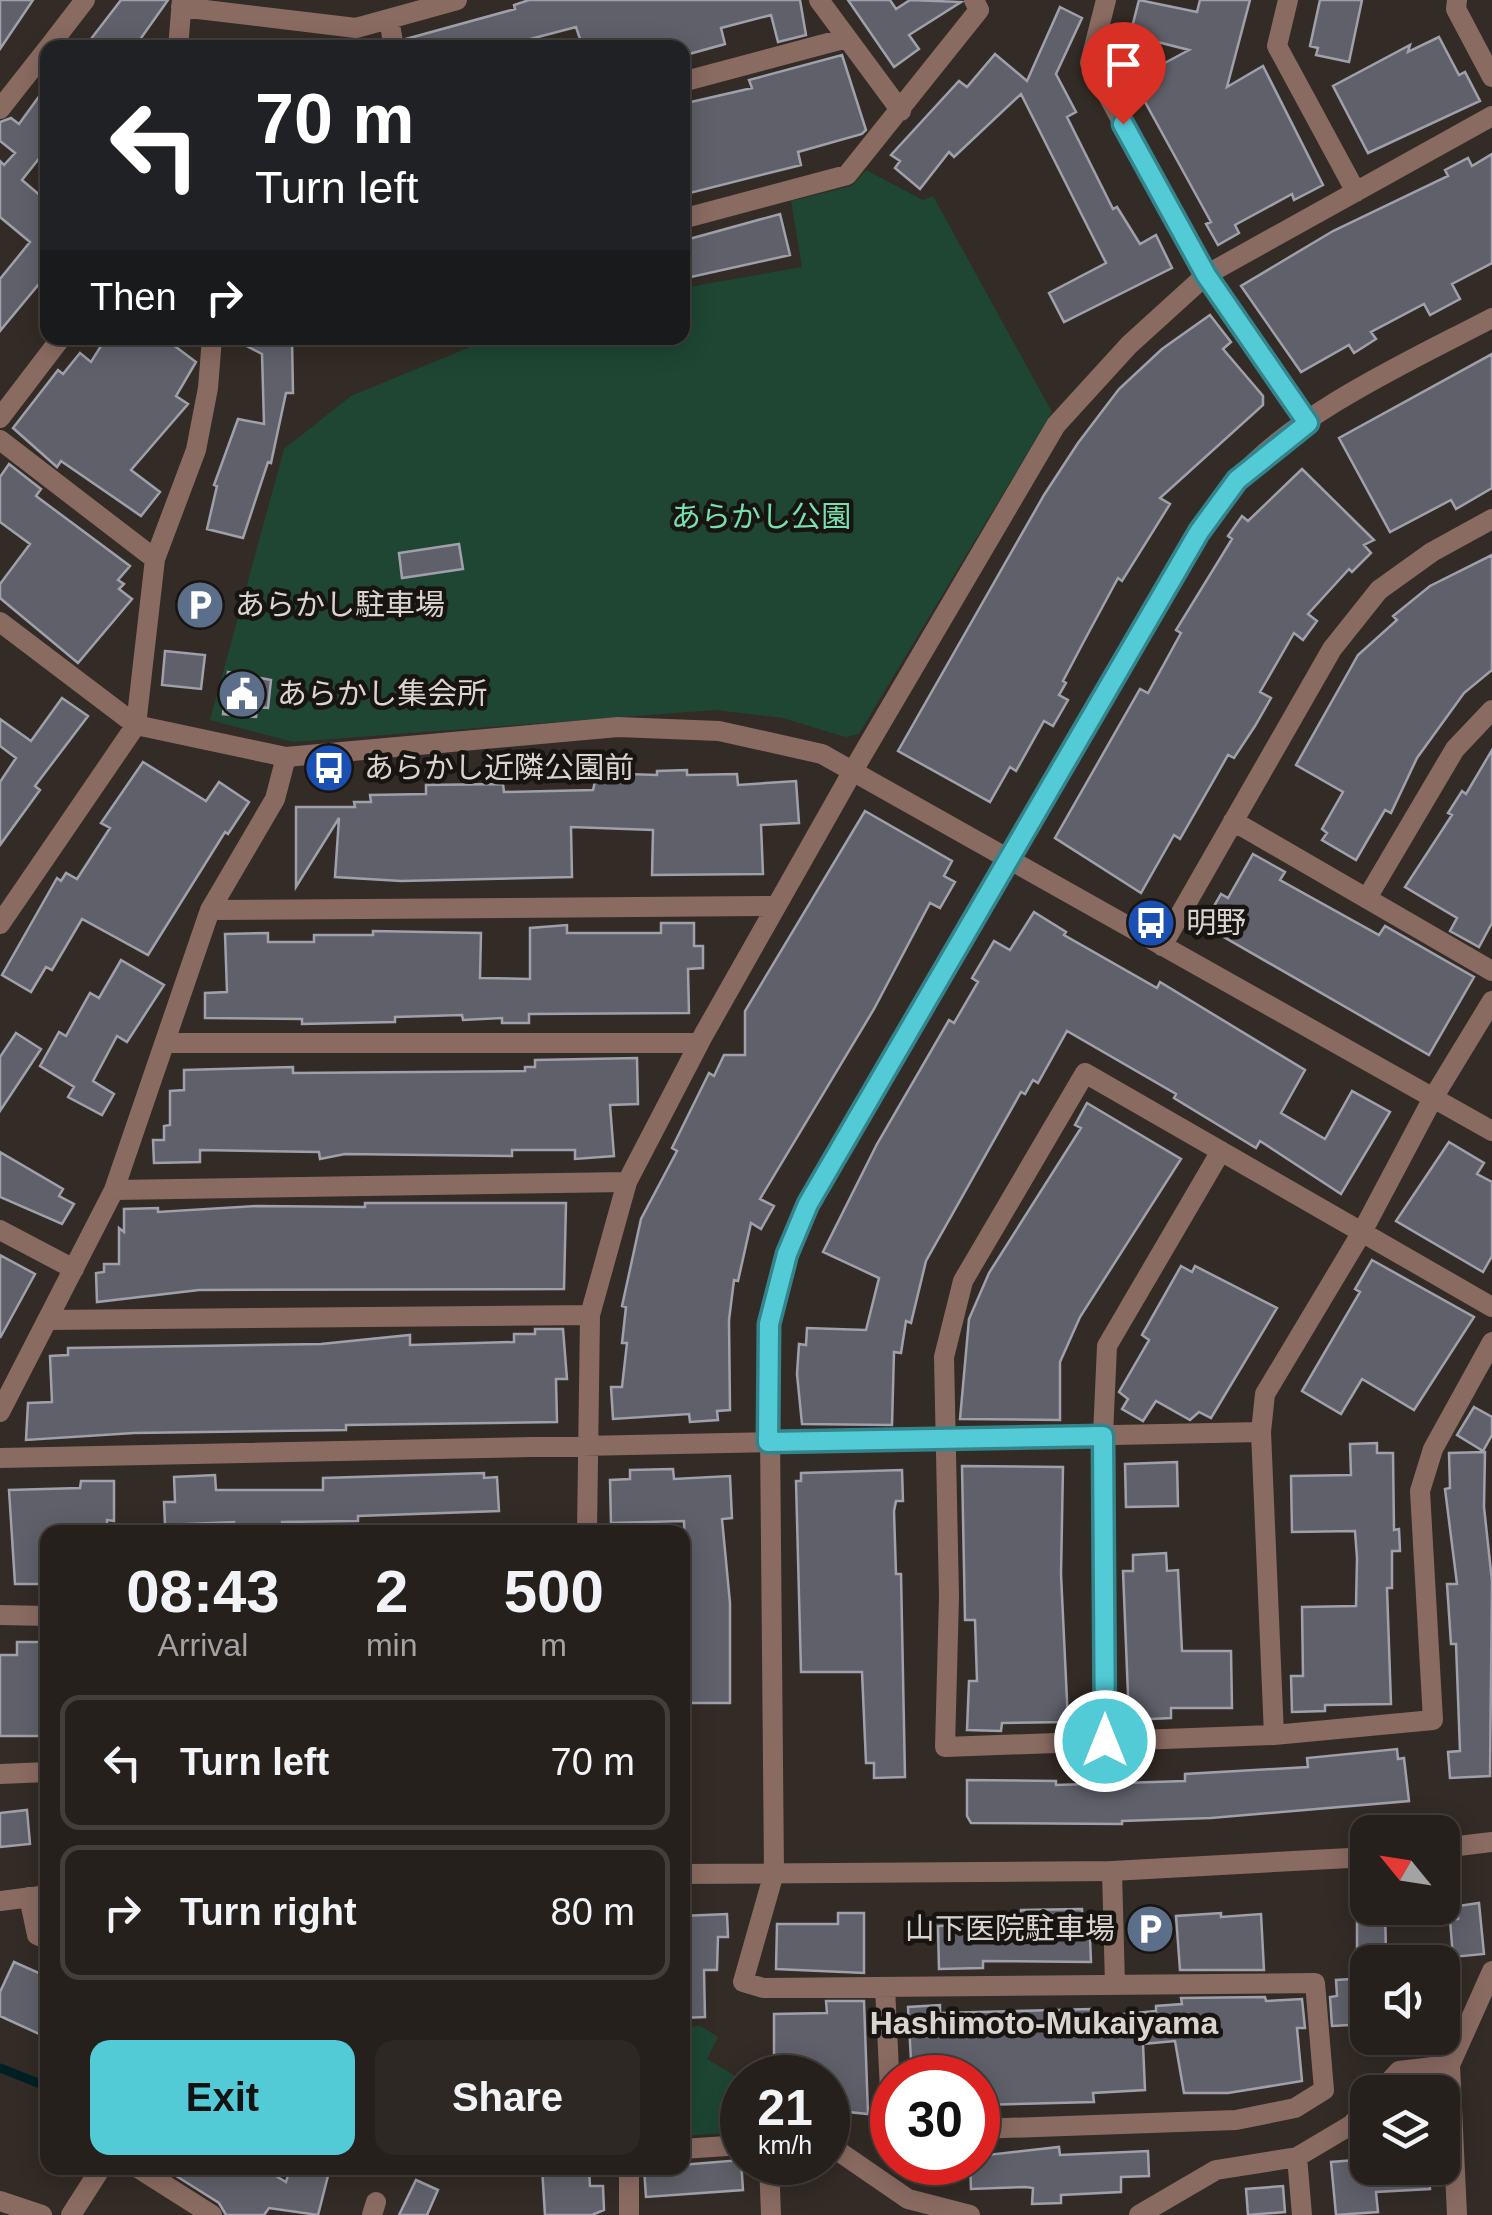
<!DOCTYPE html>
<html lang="en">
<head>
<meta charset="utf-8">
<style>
  :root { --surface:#26201c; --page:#2e2825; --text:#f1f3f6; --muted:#a4a3a3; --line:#423e3b; --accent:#52cbd7 }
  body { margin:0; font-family:Helvetica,"Noto Sans JP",sans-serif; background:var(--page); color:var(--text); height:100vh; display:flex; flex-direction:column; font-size:38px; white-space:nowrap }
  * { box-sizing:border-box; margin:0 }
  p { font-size:32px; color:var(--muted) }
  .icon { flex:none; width:55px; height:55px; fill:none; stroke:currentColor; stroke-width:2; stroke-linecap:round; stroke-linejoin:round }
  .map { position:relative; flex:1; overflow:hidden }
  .sheet { position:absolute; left:40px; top:1525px; width:650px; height:650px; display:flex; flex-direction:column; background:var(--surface); border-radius:20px; box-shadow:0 5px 25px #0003,0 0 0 2px var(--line) }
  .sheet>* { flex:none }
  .banner { position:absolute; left:40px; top:40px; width:650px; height:305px; border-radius:20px; box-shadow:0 5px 25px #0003,0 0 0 2px var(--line); background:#202124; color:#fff; overflow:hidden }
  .needle { width:65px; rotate:300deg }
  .fabs { position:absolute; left:1350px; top:1815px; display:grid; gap:20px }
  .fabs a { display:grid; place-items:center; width:110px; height:110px; border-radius:20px; background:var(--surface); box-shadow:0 5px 25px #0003,0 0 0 2px var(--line); font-size:50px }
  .speed { position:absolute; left:720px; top:2055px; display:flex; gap:20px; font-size:50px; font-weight:700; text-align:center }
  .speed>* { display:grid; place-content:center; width:130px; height:130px; border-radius:50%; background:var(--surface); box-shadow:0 5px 25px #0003,0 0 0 2px var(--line); line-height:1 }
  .speed small { font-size:25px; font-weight:400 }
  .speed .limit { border:15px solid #d22; background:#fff; color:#111 }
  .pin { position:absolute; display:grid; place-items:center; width:85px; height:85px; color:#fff; margin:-102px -42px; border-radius:50% 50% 50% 0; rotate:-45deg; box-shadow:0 0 10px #0007 }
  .pin .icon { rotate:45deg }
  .me { position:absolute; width:110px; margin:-55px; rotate:0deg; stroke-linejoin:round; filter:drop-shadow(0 0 8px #0008) }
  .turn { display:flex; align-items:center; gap:35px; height:210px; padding:0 50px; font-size:45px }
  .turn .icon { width:130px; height:130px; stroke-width:2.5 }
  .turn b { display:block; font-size:70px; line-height:85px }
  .then { display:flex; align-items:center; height:95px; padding:0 50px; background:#0003; gap:20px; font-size:38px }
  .eta { display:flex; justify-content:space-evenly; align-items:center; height:170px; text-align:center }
  .eta b { font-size:60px; font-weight:800; line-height:70px }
  .button { display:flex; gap:20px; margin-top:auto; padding:20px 50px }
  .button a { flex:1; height:115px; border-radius:20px; background:var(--accent); color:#111; font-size:40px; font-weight:800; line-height:115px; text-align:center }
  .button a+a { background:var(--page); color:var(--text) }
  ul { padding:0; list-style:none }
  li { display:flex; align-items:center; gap:30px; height:135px; margin:0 20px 15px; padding:0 30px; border:5px solid var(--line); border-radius:20px }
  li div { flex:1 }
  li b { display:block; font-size:38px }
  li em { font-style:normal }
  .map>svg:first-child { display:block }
</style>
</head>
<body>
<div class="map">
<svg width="1492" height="2215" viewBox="0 0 1492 2215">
  <rect width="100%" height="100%" fill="#332b25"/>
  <path fill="#1e4633" d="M866,170l57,30 10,-4 119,216 -193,322 -14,3 -62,-19 -68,-8 -422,32 -83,-22 74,-271 67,-53 141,-58h190l1,-50 119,-21 -11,-66 61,-15z
    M701,2026l17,11 -11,22 35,21v52l-59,4v-109z"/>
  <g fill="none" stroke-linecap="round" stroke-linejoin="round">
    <path stroke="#012025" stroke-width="9" d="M0,2068l48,19"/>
  </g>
  <path fill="#60606a" stroke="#a0a0ac" stroke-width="2.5" d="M0,0h33l-33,49z
    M121,0h47l-34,48h-50z
    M529,0h271l6,35 -28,7 -7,-27 -50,13 4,16 -43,12v-8h-99l-7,-21 -80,21h-88l-2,-9 109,-30 -1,-4z
    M848,0h42l6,9 14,-9 51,2 -52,33 10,14 -25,18z
    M1139,0l58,12 3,-12h50l-23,87 36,-21 60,119 -29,15 -2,-6 -57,31 4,8 -21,12 -12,-21 5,-2 -78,-142 56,-30 -59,-15z
    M1320,0h42l-13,62 -33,-7 2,-7 -8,-2z
    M1060,7l22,11 -26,56 20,38 -9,5 46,92 4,-2 23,37 16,-9 16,33 -108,54 -15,-29 57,-30 -85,-169 -67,63 -5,-5 -29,37 -25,-21 5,-7 -9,-6 68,-74 8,6 28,-33 32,27z
    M1439,37l20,38 6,-3 15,29 -112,52 -35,-67 77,-41 -2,7z
    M842,55l24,75 -4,4 -64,18 3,13 -119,30v-91l70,-16 -3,-8z
    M48,84v63l-26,33 26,22v71l-48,58v-52l30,-37 -30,-25v-56l4,4 11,-12 -15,-12v-19l11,-4 8,6z
    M1492,154v109l-40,21 8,15 -30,16 -6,-11 -53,28 5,7 -22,14 -5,-8 -48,27 -60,-86 92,-55 115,-55 -3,-6 23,-12 4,8z
    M780,214l10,41 -108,24v-38z
    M1210,315l21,27 -8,7 40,47v9l-103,93 10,6 -48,77 -4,-3 -35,65 -20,38 3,2 -7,12 9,5 -15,26 -9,-5 -28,50 -6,-4 -20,35 -92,-51 146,-256 34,-52 41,-54 43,-40z
    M106,338h58l32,24 -20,34 12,8 -57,66 29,22 -19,24 -80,-55 -4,6 -44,-39 45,-58 5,4 17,-21 11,9z
    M231,338h61l1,55h-7l-15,70 -3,-1 -25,76 -36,-9 10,-43 -3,-1 24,-66 26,5 -2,-70z
    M1492,354v134l-36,21 -5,-9 -61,32 -51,-94z
    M9,464l32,25 -5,7 94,70 -12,14 6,4 -5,5 13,10 -54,64 -78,-65v-14l30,-40 -30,-22v-45z
    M1302,469l72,71 -10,5 7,8 -19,19 -3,-3 -41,45 9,7 -14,19 -9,-7 -34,59 11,6 -16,28 -21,32 -6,-3 -48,84 -6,-4 -33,58 -86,-55 85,-149 8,4 33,-60 -5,-3 56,-91 -4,-3 14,-20 6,5z
    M459,544l4,25 -61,9 -3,-25z
    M1492,555v115l-28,23 -47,65 -26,55 -6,-3 -29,50 -34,-20 5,-7 -5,-4 21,-37 -47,-27 62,-110 39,-35 -4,-4 37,-30z
    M165,651l40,4 -4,34 -39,-4z
    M228,672l43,8 -3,28 -11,-1 -1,10 -33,-3z
    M62,698l26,18 -53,70 5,4 -40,55v-63l16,-24 -16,-12v-27l31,22z
    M1492,750v173l-13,24 -29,-16 7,-13 -52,-31 47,-72 -4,-2 14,-22 4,3z
    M143,762l63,39 13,-19 30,20 -21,32 -3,-2 -77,123 -66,-36 -30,51 -6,-3 -15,25 -29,-17 55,-97 4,3 5,-8 11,6 33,-51 -9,-5z
    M687,770v5l50,-1 1,11 58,-4 3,42 -38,2 2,49 -111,1 1,-45 -82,-3 1,50 -171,4 -66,-4 4,-59 -43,69v-80h59l-1,-5h17l-1,-7 56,-1v-9l77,-1 1,8 89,-2 4,-17 60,2v-4z
    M865,811l87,50 -8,15 11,6 -15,26 -10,-5 -56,106 -114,190 14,7 -13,23 -10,-6 -13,58 -4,-1 -5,40 1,90 -13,1 1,9 -28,2 -1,-8 -76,5 -2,-32h11l5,-44h-5l4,-36 -4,-1 19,-87 36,-68 -5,-3 37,-75 5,3 10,-21h21v-44z
    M1253,854l32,18 -5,8 99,55 6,-9 89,51 -45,78 -226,-130 18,-31 7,4z
    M1034,912l32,20 -2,3 93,53 3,-6 145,88 -24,43 44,26 27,-48 38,21 -49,82 -81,-53 -4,7 -82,-50 2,-4 -109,-63 -29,52 -5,-3 -8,14 -4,-2 -95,169 -15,62 -5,-2 -5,32 -7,-1 -2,73 -90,-1 -5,-50 2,-30 7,1 1,-17 59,2 13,-52 -56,-26 54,-108 72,-124 5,3 24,-41 -6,-4 22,-37 16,9z
    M661,923h33v23h9v22l-15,1 1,44 -160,1v9h-27v-5l-39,2 -1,-5 -67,2v5l-93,2v-5l-97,-1v-25l22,-1 -2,-58 43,-1v9h46v-7h59v-4l108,2 -1,45 50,1v-51l37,-3v8h94z
    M121,960l43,25 -37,57 -10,-6 -24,45 21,13 -12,21 -34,-18 6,-10 -34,-21 19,-34 7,4 24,-43 9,5z
    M16,1033l25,16 -41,62v-54z
    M637,1058l1,46 -28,1 4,51 -39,3v-9h-63v6l-167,-2 -25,5 -1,-7 -119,-2v12l-46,1 -1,-23h11v-14l6,-1v-34l14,-1v-20l109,-3v6l232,-2v-4h10v-7z
    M1087,1103l94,56 -101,158 -20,45v58l-100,-1 9,-100 20,-46 92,-145 -6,-3z
    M1449,1142l35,21 -7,11 15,8v74l-9,16 -87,-51z
    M0,1152l63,37 -4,7 15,8 -12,20 -62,-27z
    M365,1203h201l-2,86 -365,1 -102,12 -1,-29 8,-1v-8h15v-36l5,4v-23l34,-1v4l99,-6 108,1z
    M0,1255l35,19 -35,64z
    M1372,1260l102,57 -60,93 -52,-31 -21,35 -39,-23 58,-99 -5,-3z
    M1181,1266l11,6 3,-6 82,42 -66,110 -12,-6 -9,8 -34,-19 -13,20 -21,-12 6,-10 -9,-7 30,-52 -7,-5z
    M535,1329h28l4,50h-11l1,43 -211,3v5l-212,3 -108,7 2,-37 24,-1 -2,-46 18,-1v-7l253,-4 89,-9v10l104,-3v-8h21z
    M1474,1407l18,10v18l-9,16 -26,-16z
    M1377,1443v10h16l1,77 5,-1 1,22h-8v37h-5l4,116 -66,1v6l-33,1 -1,-36h12l-1,-69 54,-1 1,-48 -2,-27 -63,1 -1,-56 60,-1 -1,-31z
    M1485,1452l-1,55 8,74 -2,195 -40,2 -2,-26 12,-1 -4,-107h-5l-4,-60h10l-12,-95 5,-1 -1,-35z
    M1177,1462l1,44 -52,1 -1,-43z
    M962,1466l101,1 -2,107 7,148 -66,1 -1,8 -34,-1 2,-49h8l-2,-61h-10z
    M673,1469l1,10 56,-3 2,42 -10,1 8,84v100h-41l-5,-182 -73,2 -1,-43 20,-1v-9z
    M902,1470l1,31h-7l-2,10 2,63h5l4,203 -31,1v-15h-8l-4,-91h-61l-5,-191h5v-8z
    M484,1473v5l13,-1 2,34 -141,5v5l-76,1v4l-48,1v-5l-69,3 -1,-23h11l-1,-25 41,-2 1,15h107v-12z
    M81,1481h33v40l-7,-1v11l-59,-1v54h-33l-6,-94 71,-2z
    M1166,1553l1,18 11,-1 4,81h49l1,57h-61v10l-42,2 -6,-149h10v-16z
    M17,1642h31v94h-48v-81h17z
    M1397,1749l1,10 6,-1 5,43 -198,17 -89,3v3l-151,-1 -4,-7v-36l89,1v4l129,-4v-7l123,-7 -1,-9z
    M27,1810l3,34 -30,3v-34z
    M1479,1903l5,51 -31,3 -3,-37 8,-1v-13z
    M1357,1908h28l1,45 -29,1z
    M1082,1909l1,29h7l1,24 -108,-1v7l-44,1 -1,-43 83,-4v-12z
    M838,1913h26v60l-88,-4 1,-45h61z
    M1221,1913v4l40,-3 3,56h-84l-4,-54z
    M727,1914l1,23h-10l-1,33h-13l1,47 -23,1v-102z
    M14,1962l34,15v61l-48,-22v-24z
    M1368,1978v46l-36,2 -2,-29 7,-1 -1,-16z
    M1265,1997l1,4 36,-2 3,29h-8l5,53 -74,12h-44l-9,-52 -32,3 2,46 -52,3 1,9 -116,3v-27h-66l-4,-71 32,-2v8l151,-4 1,8 64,-6v-5l26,-2 -1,-6z
    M826,2001h38l4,113 -39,-4 -1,-32h-54v-64l53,-1z
    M1059,2147l1,8 88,-4 1,25 -28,1v15l-60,3v8l-29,1 1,-16 -7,-1 -55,2 -1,-27h8v-6z
    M1368,2159v9h61l1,21 -54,3 2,20 -42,3 -5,-53z
    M741,2160l2,30 -97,7 -2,-29z
    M177,2168h86l23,14 4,-14h40l-12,47 -49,-7 -5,7h-38l-7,-12 -46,-29z
    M542,2168h47l1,18h13l1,24 -12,5h-47z
    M416,2180l22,10 -11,25h-28z
    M1283,2186l2,26 -37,3 -2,-26z"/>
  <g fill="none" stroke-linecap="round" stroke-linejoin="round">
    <path stroke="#8a6b62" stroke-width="20" d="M819,0l82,111
      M1106,0l-16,63 116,212 102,148
      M1288,0l-11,46 79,146
      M1457,0l-1,9 36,68
      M181,7l175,21 101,-28
      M389,19l5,29
      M48,48l37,-48
      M178,48l4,-48
      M682,82l165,-44
      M0,109l48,-61
      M682,219l165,-44 132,-165 -5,-10
      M0,418l61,-80
      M0,440l155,119
      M0,622l136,103
      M1233,821l259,150
      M1367,898l88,-149 37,-39
      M210,910l566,-4
      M0,924l136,-199 19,-166 41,-109 12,-62 4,-50
      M1162,946l170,-297 47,-59 53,-38 60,-33
      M166,1043h533
      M114,1190l513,-8
      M0,1230l74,39
      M1492,1307l-407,-234 -122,208 -19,76 5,240 -4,150 329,-12 159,-15 -13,-229 13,-42 59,-107
      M47,1320l543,-5
      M0,1412l114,-222 96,-280 65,-111 11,-42
      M0,1458l1261,-26
      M587,1532l3,-217 37,-133 77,-148 150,-265 202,-344 73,-80 77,-70 286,-159
      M0,1615l48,1
      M1274,1735l-13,-303 4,-38 97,-162 71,-134 59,-97
      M1105,1741l-2,-306 4,-89 114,-195
      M0,1774l48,-2
      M1112,1871l3,114
      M774,1873l-31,109 20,6 552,-5 9,107 -29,18 -59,12 -258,9
      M29,1897l8,38 11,5
      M885,1987l7,146
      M1450,2065l7,150
      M1380,2092l19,-21 51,-6 42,-94
      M828,2144l80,55 62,16
      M682,2149l60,-4
      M1297,2157l5,58
      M769,2162l2,53
      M138,2168l74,47
      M0,2201l42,14
      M71,2215l30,-47
      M372,2215l4,-13
      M629,2215v-47
      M1139,2215l77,-45 81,-13 54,-32 17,-18"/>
    <path stroke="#8a6b62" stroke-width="20" d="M136,725l150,32 332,-30 101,4 103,23 670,377
      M1442,1848l50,-6
      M774,1873l-5,-549 18,-69 21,-51 391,-672c12,-16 23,-34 36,-49 59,-70 177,-123 257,-165
      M682,1874l430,-3 256,-14
      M0,1901l48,-6"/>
  </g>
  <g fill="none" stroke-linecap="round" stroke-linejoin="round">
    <g stroke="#35848c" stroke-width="25">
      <path id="route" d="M1105,1741l-2,-305 -335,6 1,-118 18,-70 21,-50 391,-672 38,-52 71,-57 -102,-148 -83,-151"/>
    </g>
    <use href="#route" stroke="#52cbd7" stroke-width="18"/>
  </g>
  <defs>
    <g id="parking-disc" transform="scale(2.5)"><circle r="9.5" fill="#5c6f8a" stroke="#181411"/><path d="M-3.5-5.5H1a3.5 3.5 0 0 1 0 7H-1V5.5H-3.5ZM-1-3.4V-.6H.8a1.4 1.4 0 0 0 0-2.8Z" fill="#fff"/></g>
    <g id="civic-disc" transform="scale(2.5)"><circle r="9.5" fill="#5c6f8a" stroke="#181411"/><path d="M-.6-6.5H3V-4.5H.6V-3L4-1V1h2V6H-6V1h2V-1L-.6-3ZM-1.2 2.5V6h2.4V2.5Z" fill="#fff"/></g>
    <g id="bus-disc" transform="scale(2.5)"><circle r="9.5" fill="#1a4fb4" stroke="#181411"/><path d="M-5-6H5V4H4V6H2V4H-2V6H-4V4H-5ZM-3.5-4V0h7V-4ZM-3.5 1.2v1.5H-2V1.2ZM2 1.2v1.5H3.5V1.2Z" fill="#fff"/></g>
  </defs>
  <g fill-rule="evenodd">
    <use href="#parking-disc" x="200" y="605"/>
    <use href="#civic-disc" x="242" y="694"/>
    <use href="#bus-disc" x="329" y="768"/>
    <use href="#bus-disc" x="1151" y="923"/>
    <use href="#parking-disc" x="1150" y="1929"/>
  </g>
  <g text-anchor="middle" stroke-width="9" stroke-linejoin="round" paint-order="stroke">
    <g font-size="30" fill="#76dfab" stroke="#181411">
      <text x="761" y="527">あらかし公園</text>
    </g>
    <g font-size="30" fill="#dad4d0" stroke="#181411" text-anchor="start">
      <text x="235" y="615">あらかし駐車場</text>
      <text x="277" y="704">あらかし集会所</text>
      <text x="364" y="778">あらかし近隣公園前</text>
      <text x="1186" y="933">明野</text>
      <text x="1115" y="1939" text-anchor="end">山下医院駐車場</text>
    </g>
    <g font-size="32" font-weight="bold" fill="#dad4d0" stroke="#181411">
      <text x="1044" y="2034">Hashimoto-Mukaiyama</text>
    </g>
  </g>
</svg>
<div class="fabs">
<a><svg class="needle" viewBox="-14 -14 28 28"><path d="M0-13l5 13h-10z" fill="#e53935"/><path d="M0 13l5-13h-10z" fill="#a4a3a3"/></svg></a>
<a><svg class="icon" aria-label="sound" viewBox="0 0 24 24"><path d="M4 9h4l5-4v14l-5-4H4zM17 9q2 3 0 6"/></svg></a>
<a><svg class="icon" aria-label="layers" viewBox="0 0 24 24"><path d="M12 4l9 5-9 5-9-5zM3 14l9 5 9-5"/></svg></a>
</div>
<div class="speed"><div>21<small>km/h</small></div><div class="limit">30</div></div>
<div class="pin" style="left:1123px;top:124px;background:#d93025"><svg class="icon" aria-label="arrive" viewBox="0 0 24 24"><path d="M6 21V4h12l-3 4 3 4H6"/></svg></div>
<svg class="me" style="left:1105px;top:1741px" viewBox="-20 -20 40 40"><circle r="17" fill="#52cbd7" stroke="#fff" stroke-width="3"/><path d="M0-11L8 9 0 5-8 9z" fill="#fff"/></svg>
<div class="banner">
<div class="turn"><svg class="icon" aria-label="left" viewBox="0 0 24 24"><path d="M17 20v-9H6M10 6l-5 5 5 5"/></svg><div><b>70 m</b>Turn left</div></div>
<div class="then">Then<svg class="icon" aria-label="right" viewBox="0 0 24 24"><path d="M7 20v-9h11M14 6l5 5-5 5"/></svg></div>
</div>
<section class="sheet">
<div class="eta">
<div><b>08:43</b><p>Arrival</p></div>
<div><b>2</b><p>min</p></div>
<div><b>500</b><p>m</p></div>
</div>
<ul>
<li><svg class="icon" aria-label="left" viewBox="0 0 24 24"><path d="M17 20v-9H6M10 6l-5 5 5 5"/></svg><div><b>Turn left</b></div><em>70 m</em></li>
<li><svg class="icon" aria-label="right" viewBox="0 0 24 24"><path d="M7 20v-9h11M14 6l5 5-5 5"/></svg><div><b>Turn right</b></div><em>80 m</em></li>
</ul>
<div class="button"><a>Exit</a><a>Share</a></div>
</section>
</div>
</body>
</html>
